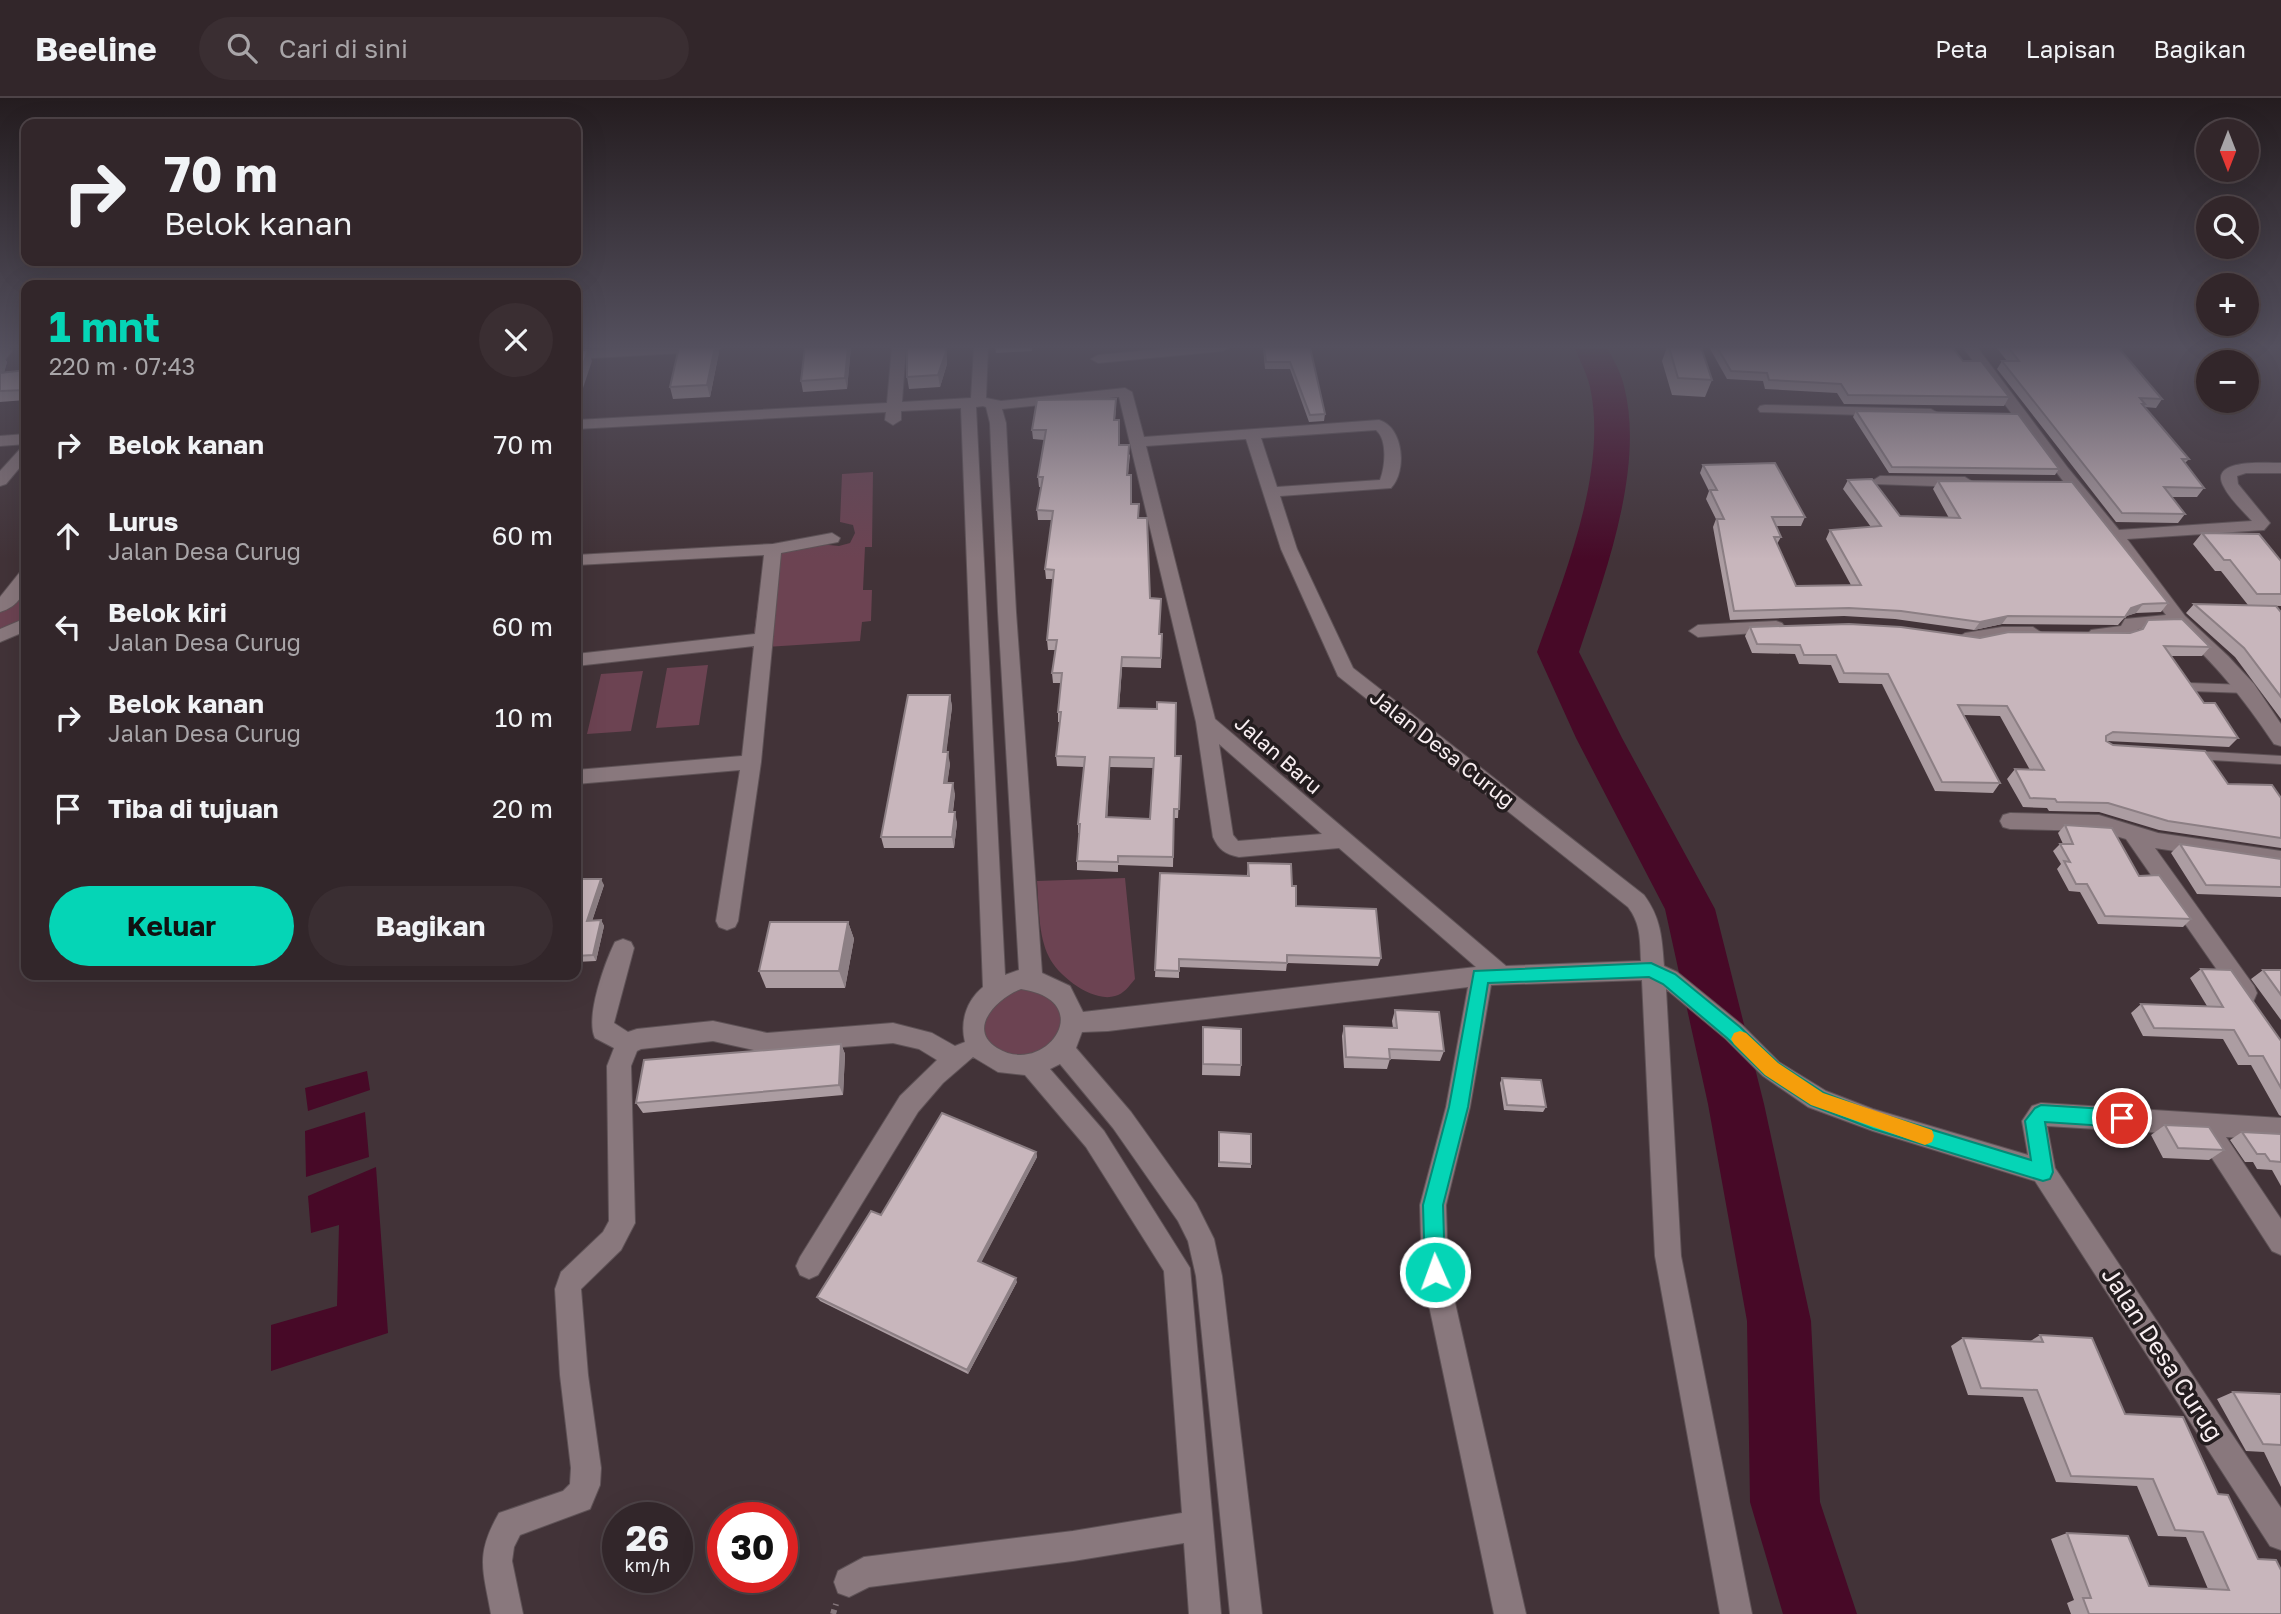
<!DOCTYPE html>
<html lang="id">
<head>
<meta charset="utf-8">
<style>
  :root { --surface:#32262a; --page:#3a2e32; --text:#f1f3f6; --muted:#a8a5a8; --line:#4d4347; --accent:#05d5b6 }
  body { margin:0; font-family:"Golos Text",sans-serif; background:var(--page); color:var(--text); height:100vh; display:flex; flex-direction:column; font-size:26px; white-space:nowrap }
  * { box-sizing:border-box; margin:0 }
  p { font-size:23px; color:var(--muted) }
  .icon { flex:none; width:38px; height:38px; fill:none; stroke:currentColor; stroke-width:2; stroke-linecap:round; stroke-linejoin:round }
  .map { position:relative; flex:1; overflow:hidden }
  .details { position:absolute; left:21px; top:182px; width:560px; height:700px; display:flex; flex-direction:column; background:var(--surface); border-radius:14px; box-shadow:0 7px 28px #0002,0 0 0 2px var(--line) }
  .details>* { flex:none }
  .banner { position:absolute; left:21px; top:21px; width:560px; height:147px; border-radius:14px; box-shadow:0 7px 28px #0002,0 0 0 2px var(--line); background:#32262a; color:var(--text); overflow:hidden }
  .needle { width:46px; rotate:180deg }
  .tools { position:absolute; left:2196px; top:21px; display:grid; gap:14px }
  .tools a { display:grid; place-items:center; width:63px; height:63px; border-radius:50%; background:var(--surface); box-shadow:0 7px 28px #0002,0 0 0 2px var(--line); font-size:35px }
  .speed { position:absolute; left:602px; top:1404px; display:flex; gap:14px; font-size:35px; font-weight:700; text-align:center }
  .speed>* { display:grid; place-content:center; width:91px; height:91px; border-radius:50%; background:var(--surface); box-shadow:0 7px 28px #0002,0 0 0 2px var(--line); line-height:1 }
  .speed small { font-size:18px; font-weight:400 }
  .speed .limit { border:10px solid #d22; background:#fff; color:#111 }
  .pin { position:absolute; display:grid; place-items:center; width:60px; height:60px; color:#fff; margin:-30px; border:4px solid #fff; border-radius:50%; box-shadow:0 2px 7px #0007 }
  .me { position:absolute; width:77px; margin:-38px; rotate:358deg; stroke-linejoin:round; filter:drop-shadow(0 0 5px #0008) }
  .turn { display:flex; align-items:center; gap:24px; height:147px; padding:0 28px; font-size:32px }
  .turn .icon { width:91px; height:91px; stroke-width:2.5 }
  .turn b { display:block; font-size:49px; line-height:60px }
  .round { display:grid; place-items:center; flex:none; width:74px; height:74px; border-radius:37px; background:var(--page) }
  .head { display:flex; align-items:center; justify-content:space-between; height:119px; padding:0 28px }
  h1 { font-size:42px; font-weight:700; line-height:52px; color:var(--accent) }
  .primary-button { display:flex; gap:14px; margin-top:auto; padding:14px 28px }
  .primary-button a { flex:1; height:80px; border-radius:42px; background:var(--accent); color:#111; font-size:28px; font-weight:700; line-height:80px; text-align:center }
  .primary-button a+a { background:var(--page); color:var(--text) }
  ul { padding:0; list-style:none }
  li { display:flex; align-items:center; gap:21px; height:91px; padding:0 28px }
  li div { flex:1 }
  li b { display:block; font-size:26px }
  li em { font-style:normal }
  header { display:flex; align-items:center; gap:42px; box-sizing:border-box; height:98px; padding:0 35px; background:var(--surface); border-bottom:2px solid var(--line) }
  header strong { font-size:33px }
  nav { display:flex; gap:38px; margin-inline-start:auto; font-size:24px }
  .search { width:490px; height:63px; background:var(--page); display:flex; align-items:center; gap:18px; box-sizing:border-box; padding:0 24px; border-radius:38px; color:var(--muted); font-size:26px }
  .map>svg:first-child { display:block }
</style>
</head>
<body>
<header>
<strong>Beeline</strong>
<div class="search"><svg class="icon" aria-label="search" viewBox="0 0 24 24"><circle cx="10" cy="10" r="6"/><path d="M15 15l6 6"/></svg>Cari di sini</div>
<nav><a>Peta</a><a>Lapisan</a><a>Bagikan</a></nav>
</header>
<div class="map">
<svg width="2281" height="1516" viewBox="0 0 2281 1516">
  <rect width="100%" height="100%" fill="#423338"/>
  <path fill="#6c4352" d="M873,374l-1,75h-7l-2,43h9l-1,31 -9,1 -2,19 -108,7 13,-100 54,-4 20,2 11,-3 5,-10 -2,-8 -13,-3 2,-48z
    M26,496v24l-26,13v-19l14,-14z
    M708,567l-9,60 -43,3 11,-60z
    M643,573l-12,60 -44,3 14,-60z
    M1125,780l10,101c-6,7 -11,15 -20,17 -22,7 -57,-20 -66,-39 -11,-22 -10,-52 -12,-76z
    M1023,889l28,7 15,23 -11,28 -29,14 -30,-8 -15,-18 4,-25z"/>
  <path fill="#470927" d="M367,973l3,19 -62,21 -3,-23z
    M365,1014l4,45 -63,20 -1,-46z
    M376,1069l12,166 -117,38v-46l66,-19 2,-81 -28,8 -3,-37z"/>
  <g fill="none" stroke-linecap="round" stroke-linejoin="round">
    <path fill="#470927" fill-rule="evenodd" d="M1575,249h32c6,12 14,25 17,39 21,82 -19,188 -45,266l43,86 93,171 49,195 47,217 9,181 37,112h-74l-33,-112 -3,-181 -39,-217 -43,-195 -89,-171 -39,-86c28,-78 71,-182 53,-265 -3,-14 -11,-27 -15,-40z"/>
    <g stroke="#5e5256" stroke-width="2">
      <path id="lane" d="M2190,585l57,2 5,4 -5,4 -57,-2 -5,-4z
        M2194,653l87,5v8l-87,-5 -6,-4z"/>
    </g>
    <g stroke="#5e5256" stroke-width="2">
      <path id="street" d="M5,249l7,4 -7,9 -5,1v-13z
        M648,249h75l-7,4 -140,8v-8z
        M892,249h14l-4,55 69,-4 3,-51h14l-2,51 15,3 124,-13 7,4 12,45 235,-17c25,7 28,52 12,68l-111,8 17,53 56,119 291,227c17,23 18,43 20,71l13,6 65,53 37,37 47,29 47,18 155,46 -6,-34 10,-15 9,-3 240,15v22l-55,-3 55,82v36l-9,-4 -75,-116 -150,-9 8,42 226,340v42l-11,-4 -235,-365 -162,-50 -65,-24 -45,-31 -37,-37 -60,-50 15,267 71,358h-32l-65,-358 -13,-276 -151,5 -21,122 -24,98 2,67 78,342h-32l-72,-342 -2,-67 26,-98 22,-120 -360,44 -26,1 -6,16 55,64 65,91 18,36 8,37 40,338h-32l-34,-338 -8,-35 -10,-20 -65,-93 -53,-64 -10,5 54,62 86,137 31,346h-32l-5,-71 -111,18 -204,26 -20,10 -11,-4 -4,-11 4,-11 26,-14 209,-26 109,-18 -18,-242 -78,-124 -61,-72 -27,-3 -25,-15 -30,26 -25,29 -100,163 -9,4 -9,-4 -4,-9 4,-9 100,-161 37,-36 -18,-11 -26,-6 -126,10 -54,-12 -72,8 -4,2 -6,15 4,157 -14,27 -40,39 7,86 13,93 -1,17 -10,24 -70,26 -6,12 -2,14 11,53h-32c-8,-45 -16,-59 8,-101l64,-22 7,-7 1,-16 -11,-93 -5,-86 6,-17 42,-40 6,-11 -2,-155 7,-18 -19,-10c-10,-21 10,-76 20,-96l8,-3 8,3 3,6 -20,75 14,9 9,-3 76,-8 54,12 126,-10 39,10 23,13 10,-4c-5,-20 1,-41 18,-55l-22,-579 -60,3v9l-8,5 -8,-5 1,-8 -310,17v-9l311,-17zM1119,299l77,325 17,115c6,13 12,17 26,20l100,-9 137,119 -393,45 -13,-26 -28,-13 -26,-361 -10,-189 -4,-14zM983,308l3,1 4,16 8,189 21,358 -14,5 -29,-568zM1376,332c12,10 9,37 4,50l-103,7 -16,-49zM1246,341l35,110 57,127 290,231c13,17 12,33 13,54l-135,5 -291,-247 -69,-273zM1219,646l103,90 -84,7 -5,-6zM1021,891c79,12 24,89 -24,59 -32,-20 3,-52 24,-59z
        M1183,249h47l-7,4 -125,12 -7,-4 7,-4z
        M1963,249h14l91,121 51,62 133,-9c-9,-10 -22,-22 -28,-34 -17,-29 42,-24 57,-24v10h-35l-9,3 1,8 32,39 -6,7 -137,9 58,77 43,40 26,28 27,40v22l-7,-2c-32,-48 -57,-78 -99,-117l-37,2 -4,7 -43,2 -3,-4 3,-4 30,-4 4,-7 41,-4c-67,-90 -138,-176 -203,-268z
        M1765,307l166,4 7,4 -7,4 -171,-5 -2,-3 2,-3z
        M26,336v10l-26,2v-10z
        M26,348v14l-20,24 -6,2v-15l21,-23z
        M1880,378l85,1 8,5 -8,5 -91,-3 -2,-3z
        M832,435l8,5 -2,4 -57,11 -20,209 -23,159 -3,6 -8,3 -8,-3 -3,-6 24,-151 -164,14v-14l166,-14 12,-110 -178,20v-12l179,-20 9,-79 -188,10v-10l197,-11z
        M26,473c1,19 -5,35 -26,41v-15l20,-25z
        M26,520v13l-26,11v-13z
        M1776,523l6,2 3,4 -3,4 -84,6 -9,-6 9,-6z
        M2002,529h31l9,6 -9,6h-31l-18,5 -19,1 -9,-6 9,-6z
        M2010,715l89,2 59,18 123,18v16l-126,-19 99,138 3,7 -3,7 -8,3 -8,-3 -112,-161 -27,-8 -89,-2 -7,-2 -3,-6 3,-6z"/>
    </g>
    <path stroke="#85777c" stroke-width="6" stroke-dasharray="4.5 4.5" stroke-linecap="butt" d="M833,1516l3,-10"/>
    <use href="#lane" fill="#89787d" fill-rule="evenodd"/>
    <use href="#street" fill="#89787d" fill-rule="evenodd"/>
  </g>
  <path fill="#ac9da2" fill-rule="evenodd" d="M576,249h21l-21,2z
    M851,249l-4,42 -44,3 -2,-11z
    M946,249l1,17 -7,23 -31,2 -2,-12z
    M995,249h37v4l-36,2z
    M1263,249h47l15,67 -1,7 -15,1 -19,-53h-25z
    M1667,249h34l11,33 -7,17 -33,-2 -10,-34z
    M1709,249h243l11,14 46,36 -5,9 -160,-2 -7,-11 -72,-4 -2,-8 -36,-2z
    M1996,249h127l-2,3 41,49 -6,9 -11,-1 44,52 -4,4 19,25 -7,9h-26l14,17 -7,9 -62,-1 -119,-153 5,-8h5z
    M719,254l-9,45 -37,2 -3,-12z
    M0,255l7,9 -3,10 22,-2v30l-26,2z
    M1116,311l-1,11 4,25 11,10 -2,20 3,29 8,14 11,80 9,36h3l-1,34 -39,-1 -3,41 56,48h6l-3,62h-4l-1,49 -55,-2v7l-41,-2v-9l2,-28h-1v-9l6,-57 -27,-1 -1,-10 4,-34h-2v-10l3,-29h-8l-1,-10 3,-23h-7l-1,-10 6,-61h-7l-1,-10 7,-49h-14l-1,-10 4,-23h-2l-1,-10 6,-37 -11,-1 -1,-9zM1110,669l43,1 -3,51 -43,-2z
    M1856,313l203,58 -4,6 -166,-2 -36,-56z
    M1703,367l102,52 -4,9h-25l5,11 -4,7 19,42 55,-1 -25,-46 4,-9 41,-3 -28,-38 5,-9 52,36 49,2 -16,-29 5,-8 230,122 -7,9 -25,1 -10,3 -8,9 -116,-1 -28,6 -79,-11 -51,-3 -114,4 -17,-93 3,-8 -10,-20 3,-8 -9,-18z
    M2202,435l79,28v45l-33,-1 -27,-34h-6l-22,-27z
    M2194,506l87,8v107l-46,-62 -49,-44z
    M2148,522l62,27 -8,9h-31l33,47 34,35 -9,9 -122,-6 6,4 115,39 53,14v50l-122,-18 -60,-18 -50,-1 -2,-3 -24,-1 -16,-28 8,-10 15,1 -30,-54 -36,-1 36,68 -7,10 -58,-2 -53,-107 -43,-1 -8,-18 -32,-1 -4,-10 -43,-1 -7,-17 5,-9 230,11 150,-5 11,-3z
    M950,597l2,12 -6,45 4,12 -3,19 8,11 -2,18 4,11 -3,25h-70l-3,-11z
    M2065,727l74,51 52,43 -8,8 -85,-3 -18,-32 -11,-1 -12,-22 4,-5 -8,-13 7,-7h3l-5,-11z
    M2180,746l101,15v38l-84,-3 -26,-41z
    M1248,765l44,23 4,20 85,52 -3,8 -91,-3 -1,8 -107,-4v11l-24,-1 5,-104 87,3z
    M576,781l28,6 -12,36 9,-1 3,6 -8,35 -20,1z
    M848,824l6,17 -9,49h-79l-7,-17z
    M2201,871l80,72v75l-2,-1 -28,-50h-13l-15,-26 -80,-3 -12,-23 10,-9 66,2 -17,-28z
    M2263,872h18v50l-30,-41z
    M1395,912l49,41 -4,10 -50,-2 -3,10 -43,-1 -2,-32 2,-10 49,2 -1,-7z
    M1203,929l38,38 -1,11 -38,-1z
    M841,946l4,10 -2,41 -200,18 -7,-10z
    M1502,980l44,29 -3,5 -39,-2 -4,-27z
    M2165,1027l59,25 -15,10 -46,-2 -12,-23z
    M2242,1034l39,2v52l-9,-16 -15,-1 -4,-7h-8l-15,-22z
    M1218,1039l33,27v4l-33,-1z
    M1036,1054l1,5 -56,105 36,20 -49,92 -148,-73 -3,-4 64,-82z
    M2040,1237l85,79 93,80 63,120h-210l-4,-11 7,-3 -23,-61 16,-6 82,53 59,3 -22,-52 -28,-1 -21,-50 -81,-4 -33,-85 -55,-2 -17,-49 12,-8 66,4z
    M2233,1294l48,2v93l-17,-35 -18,-1 -29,-52z"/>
  <path fill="#8c7f84" d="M715,249h3l1,5 -9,45 -3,-12z
    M848,249h3l-4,42 -2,-11z
    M946,249l1,17 -7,23 -2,-12z
    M588,252l4,11 -15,45 -1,-3v-18z
    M0,255l7,9 -6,22 -1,-1z
    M2143,506l-7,9 -12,4 7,-9z
    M2008,518l-6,8 -28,6 6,-8z
    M1122,559v10l-4,51v-10z
    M950,597l2,12 -7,57 -2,-12z
    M948,654l2,12 -4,30 -2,-11z
    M1110,659v10l-3,60 -1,-10z
    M953,685l2,11 -4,29 -2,-11z
    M955,714l2,11 -3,25 -2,-11z
    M601,781l3,6 -14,42 -3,-6z
    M601,822l3,6 -8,35 -3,-6z
    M848,824l6,17 -9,49 -6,-17z
    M841,946l4,10 -2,41 -4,-10z
    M1036,1054l1,5 -57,108 -2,-4z
    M1016,1180l1,4 -49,92 -1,-4z"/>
  <path fill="#c8b6bc" stroke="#8c7f84" stroke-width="2" fill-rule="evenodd" d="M679,249h36l-8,38 -37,2z
    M805,249h43l-3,31 -44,3z
    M907,249h38l1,5 -8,23 -31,2z
    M1264,249h46l15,67 -15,1 -20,-53h-24z
    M1669,249h32l11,33 -34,-2z
    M1717,249h235l11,14h18l28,36 -161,-2 -7,-11 -72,-4 -2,-7 -36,-2z
    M2008,249h110l44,52 -22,-1 5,6h-3l47,55h-7l22,29 -40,-1 21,27 -63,-1 -120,-152h17z
    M576,252h12l-12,35z
    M26,272v20l-26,1v-18z
    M1116,301l-2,21h5v25h10l-2,30h4v29h8l-1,14h9l3,80 11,1 -2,35h3l-1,24 -39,-1 -4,51 39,1v-7l19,1 -1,53h6l-2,53h-5l-1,48 -55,-1v6l-41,-1 3,-37h-2l7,-67 -29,-1 5,-44h-3l4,-39h-10l5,-33h-10l7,-70 -9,-1 8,-58 -16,-1 6,-33h-5l8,-47h-14l5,-30zM1110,659l44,1 -4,61 -44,-2z
    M1856,313l162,3 41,55 -167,-2z
    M1775,365l30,54h-33l9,20h-7l22,49 65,-1 -31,-55 51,-4 -33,-46 24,-1 28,37 60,2 -22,-37 134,1 96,121 -25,1 -12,4 -6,9 -117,-1 -28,6 -79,-11 -52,-3 -115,3 -17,-92h7l-14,-29h7l-14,-25z
    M2202,435l57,1 22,27v33h-24l-27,-34h-6z
    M2194,506l82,2 5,6v85l-37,-49z
    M2182,521l28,28 -46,-1 40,57h11l23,35 -125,-6 -7,4v5l7,4 92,6 23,33 44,1 9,13v40l-113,-17 -60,-18 -51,-1 -2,-3 -25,-1 -15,-29 29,1 -37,-64 -49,-1 42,78 -58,-1 -54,-108 -44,-1 -8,-18h-32l-4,-10 -43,-1 -7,-17 99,-3 52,3 79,11 29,-6 121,1 13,-4 5,-9z
    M908,597h42l-7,57h5l-4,31h9l-4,29h6l-3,25h-71z
    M2065,727l47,3 27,48 20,-1 32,44 -86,-3 -18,-32h-11l-12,-23 6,1 -10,-18h13z
    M2180,746l101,15v28l-75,-2z
    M1248,765l43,1 1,22h4v20l80,3 5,49 -94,-3v8l-108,-4v12l-24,-1 5,-97 89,3z
    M576,781h25l-14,42 14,-1 -8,35 -17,1z
    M770,824h78l-9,49h-80z
    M2201,871l30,1 50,71v47l-18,-32h-14l-15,-26 -80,-2 -13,-24 82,3z
    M2263,872h18v25z
    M1395,912l44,2 5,39 -55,-2 1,10 -44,-2 -2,-31 53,2z
    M1203,929l38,2v36l-38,-1z
    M841,946l-2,41 -203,18 8,-43z
    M1502,980l39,2 5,27 -39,-2z
    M942,1015l94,39 -58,109 38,17 -49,92 -150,-73 54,-86 10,4z
    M2165,1027l44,2 15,23 -46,-2z
    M1219,1034l32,2v30l-32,-2z
    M2242,1034l39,2v28l-11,-1 -5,-7h-8z
    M2040,1237l52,3 33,76 58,3 35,77 10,1 30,64 18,1 5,10v44h-192l-6,-16h8l-24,-65 61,3 21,50 80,4 -26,-58 -28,-2 -22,-51 -82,-3 -34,-86 -56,-2 -18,-50 80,4z
    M2233,1294l48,2v51l-18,-1z"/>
  <linearGradient id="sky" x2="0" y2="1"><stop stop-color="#241c1f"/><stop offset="0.54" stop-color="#54505e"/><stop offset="1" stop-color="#54505e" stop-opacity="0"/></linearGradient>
  <rect width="2281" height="461" fill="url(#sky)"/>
  <path fill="#05d5b6" stroke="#038a76" stroke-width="2" d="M1651,865l24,11 65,53 38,36 46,30 50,19 157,48 -6,-39 10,-13 6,-3 81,5 6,2 3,6 -3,6 -6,3 -77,-5 8,50 -3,7 -7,2 -170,-52 -62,-24 -46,-30 -38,-37 -64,-54 -14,-7 -161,6 -20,124 -25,98 2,67 -3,7 -7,3 -7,-3 -3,-7 -2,-67 26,-98 25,-136z"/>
  <path fill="#f59e0b" d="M1740,933l6,2 32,30 45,30 109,37 2,6 -2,6 -7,3 -114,-40 -46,-30 -31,-31 -3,-5 3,-6z"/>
  <g text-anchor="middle" stroke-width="7" stroke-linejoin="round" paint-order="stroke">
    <g font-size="21" fill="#f8eef1" stroke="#241d1f">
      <text transform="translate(1442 651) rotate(38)" y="7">Jalan Desa Curug</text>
      <text transform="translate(1278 657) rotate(41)" y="7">Jalan Baru</text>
    </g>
    <g font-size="24" fill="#f8eef1" stroke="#241d1f">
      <text transform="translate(2162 1256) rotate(57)" y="8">Jalan Desa Curug</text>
    </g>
  </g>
</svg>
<div class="tools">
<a><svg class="needle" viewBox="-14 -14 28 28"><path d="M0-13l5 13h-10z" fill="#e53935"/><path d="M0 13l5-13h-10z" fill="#a8a5a8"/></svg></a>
<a><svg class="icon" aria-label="search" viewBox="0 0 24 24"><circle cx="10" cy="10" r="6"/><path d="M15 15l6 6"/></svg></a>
<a>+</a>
<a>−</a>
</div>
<div class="speed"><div>26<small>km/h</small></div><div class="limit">30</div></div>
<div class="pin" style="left:2122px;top:1020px;background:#d93025"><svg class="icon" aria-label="arrive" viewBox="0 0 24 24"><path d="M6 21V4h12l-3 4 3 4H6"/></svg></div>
<svg class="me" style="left:1435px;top:1174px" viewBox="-20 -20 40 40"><circle r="17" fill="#05d5b6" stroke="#fff" stroke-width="3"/><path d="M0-11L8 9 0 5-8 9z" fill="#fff"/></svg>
<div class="banner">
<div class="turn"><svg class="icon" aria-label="right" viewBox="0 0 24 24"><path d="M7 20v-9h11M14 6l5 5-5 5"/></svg><div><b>70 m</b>Belok kanan</div></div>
</div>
<section class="details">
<div class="head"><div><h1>1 mnt</h1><p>220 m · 07:43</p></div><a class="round"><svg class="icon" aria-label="close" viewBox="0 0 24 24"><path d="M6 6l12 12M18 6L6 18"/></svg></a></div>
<ul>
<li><svg class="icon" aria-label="right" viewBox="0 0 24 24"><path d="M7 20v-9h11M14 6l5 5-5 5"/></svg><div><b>Belok kanan</b></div><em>70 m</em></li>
<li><svg class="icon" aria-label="ahead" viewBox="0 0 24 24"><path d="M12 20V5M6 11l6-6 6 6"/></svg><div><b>Lurus</b><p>Jalan Desa Curug</p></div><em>60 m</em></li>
<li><svg class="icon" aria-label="left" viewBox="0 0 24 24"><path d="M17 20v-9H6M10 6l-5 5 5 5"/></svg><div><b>Belok kiri</b><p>Jalan Desa Curug</p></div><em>60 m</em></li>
<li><svg class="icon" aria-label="right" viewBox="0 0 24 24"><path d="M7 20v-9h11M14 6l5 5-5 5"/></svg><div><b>Belok kanan</b><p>Jalan Desa Curug</p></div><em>10 m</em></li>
<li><svg class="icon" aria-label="arrive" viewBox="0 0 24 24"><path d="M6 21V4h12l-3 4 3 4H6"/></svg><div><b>Tiba di tujuan</b></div><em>20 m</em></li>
</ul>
<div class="primary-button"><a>Keluar</a><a>Bagikan</a></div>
</section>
</div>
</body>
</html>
